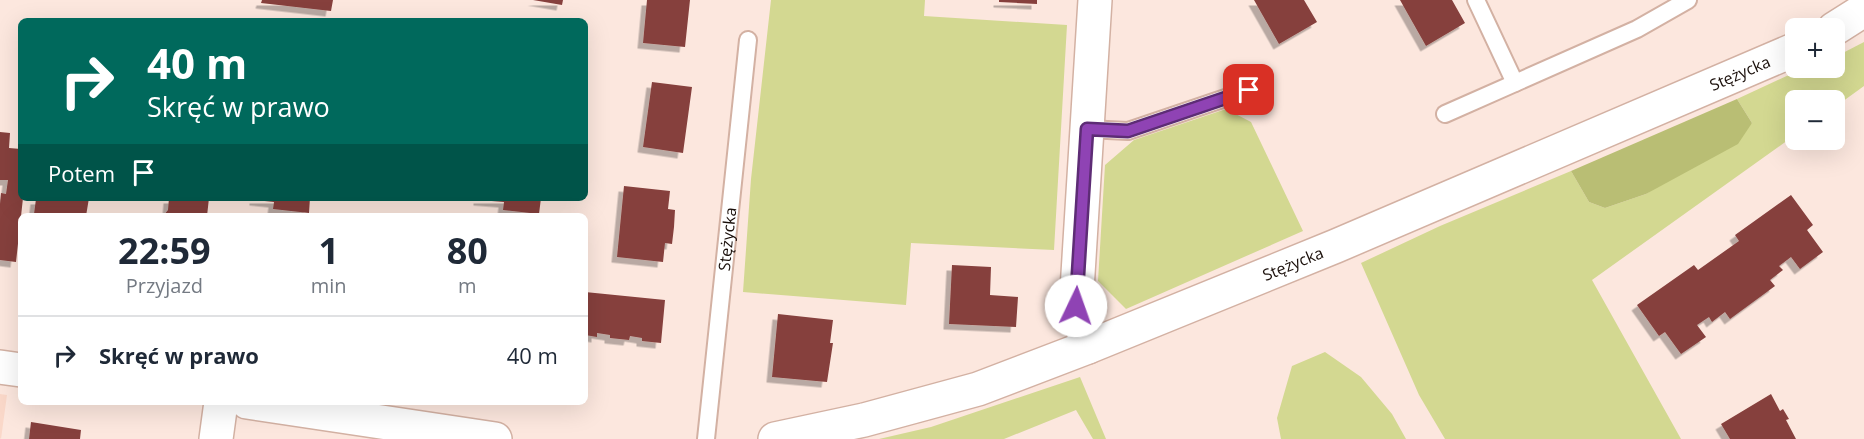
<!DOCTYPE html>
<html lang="pl">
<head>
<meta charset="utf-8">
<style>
  :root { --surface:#fff; --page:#f2f2f3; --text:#1f2937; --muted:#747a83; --line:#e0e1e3 }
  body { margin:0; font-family:"Open Sans",sans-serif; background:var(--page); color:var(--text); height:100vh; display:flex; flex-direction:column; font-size:22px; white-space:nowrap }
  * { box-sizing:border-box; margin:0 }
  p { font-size:20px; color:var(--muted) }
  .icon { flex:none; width:33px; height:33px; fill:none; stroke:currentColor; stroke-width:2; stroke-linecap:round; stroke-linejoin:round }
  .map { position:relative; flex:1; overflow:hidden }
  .sheet { position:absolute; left:18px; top:213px; width:570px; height:192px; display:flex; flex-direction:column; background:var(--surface); border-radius:9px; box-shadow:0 6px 24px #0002 }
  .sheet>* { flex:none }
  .banner { position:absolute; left:18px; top:18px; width:570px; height:183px; border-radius:9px; box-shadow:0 6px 24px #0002; background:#00695c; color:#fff; overflow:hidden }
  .fabs { position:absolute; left:1785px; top:18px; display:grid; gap:12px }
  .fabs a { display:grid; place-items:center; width:60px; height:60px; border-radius:9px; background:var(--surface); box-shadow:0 6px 24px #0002; font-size:30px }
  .pin { position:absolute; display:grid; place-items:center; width:51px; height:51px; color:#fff; margin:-26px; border-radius:12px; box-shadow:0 3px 9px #0006 }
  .me { position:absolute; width:66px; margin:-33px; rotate:3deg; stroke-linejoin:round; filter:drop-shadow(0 0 4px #0008) }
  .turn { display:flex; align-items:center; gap:21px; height:126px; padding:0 30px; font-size:27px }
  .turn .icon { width:78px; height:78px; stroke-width:2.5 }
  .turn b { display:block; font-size:42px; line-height:51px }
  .then { display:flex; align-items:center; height:57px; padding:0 30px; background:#0003; gap:12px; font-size:22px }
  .eta { display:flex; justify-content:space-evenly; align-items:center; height:102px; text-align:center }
  .eta b { font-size:36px; font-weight:700; line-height:42px }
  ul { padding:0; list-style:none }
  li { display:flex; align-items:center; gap:18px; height:78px; padding:0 30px; border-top:2px solid var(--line) }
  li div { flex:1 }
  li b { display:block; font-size:22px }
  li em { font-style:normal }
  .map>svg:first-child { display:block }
</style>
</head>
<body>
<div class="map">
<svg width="1864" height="439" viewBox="0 0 1864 439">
  <defs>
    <filter id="shadow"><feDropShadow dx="-5.5" dy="5.5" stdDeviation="0" flood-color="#0004"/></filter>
  </defs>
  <rect width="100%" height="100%" fill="#fce7de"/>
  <path fill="#fad8c9" d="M0,394l7,1 -6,44 -1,-1z"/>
  <path fill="#d3d891" d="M771,0h154l-1,16 143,9 -13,225 -143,-7 -5,62 -163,-13 8,-113z
    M1864,42v44l-29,21 -1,-7h-38l-1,35 -203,145 89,159h-236l-26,-44 -58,-132 79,-37 131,-55 18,31 16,6 41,-14 106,-71 -15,-24 67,-31h30l1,-11z
    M1226,109l25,13 52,109 -177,78 -28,-28 7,-116 29,-25z
    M1325,352l36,25 31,37 14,25h-125l-4,-21 15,-52z
    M1080,377l26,62h-13l-17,-29 -72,29h-125l52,-12z"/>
  <path fill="#b9be74" d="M1737,99l15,24 -14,21 -92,50 -41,14 -16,-6 -18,-31z"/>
  <path fill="#86403d" filter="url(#shadow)" d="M262,0h71l-2,11 -70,-8z
    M533,0h30l-1,5z
    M647,0h43l-5,47 -42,-4z
    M999,0h38v4l-38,-2z
    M1254,0h50l13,22 -38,22z
    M1400,0h52l13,23 -39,23z
    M652,82l40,5 -9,66 -40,-6z
    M0,132l10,1 -1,15 12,1v49h2l-7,64 -16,-2v-56l1,-11 5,1 2,-14h-8z
    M624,186l46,5 -2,18 7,1 -1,17 -2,17 -7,-1 -2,19 -46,-5z
    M1791,195l22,30 -6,5 16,22 -23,17 -9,-12 -12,9 4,4 -13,10 5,6 -45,33 -5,-7 -13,10 -3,-5 -12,8 9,12 -25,17 -16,-22 -6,4 -22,-31 57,-40 4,5 41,-29 -4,-6z
    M89,198l-3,18 -52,-2 2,-15z
    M169,198h40l-2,18h-44l5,-6z
    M255,198h55l-1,15 -36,-4 1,-7 -19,-2z
    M479,198h62l-2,16 -36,-4 1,-8 -25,-2z
    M952,265l39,2 -1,28 28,2 -2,30 -67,-3z
    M585,292l80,8 -4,43 -19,-2v-3l-12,-2 -1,4 -19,-2v-3l-13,-2v4l-12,-2z
    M778,314l55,6 -3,23h3l-6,39 -55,-5z
    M1771,394l9,17 3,-2 6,10 -3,1 10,19h-66l-9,-15z
    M31,422l50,8 -1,9h-51z"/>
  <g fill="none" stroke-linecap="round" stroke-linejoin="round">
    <g stroke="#d3b1a3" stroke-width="20">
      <g id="service">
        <path d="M1476,0l39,83"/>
        <path d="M1445,114l192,-85 51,-29"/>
        <path d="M1087,129l41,2 121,-41"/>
        <path id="s1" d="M706,439l42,-399"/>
      </g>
    </g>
    <g stroke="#d3b1a3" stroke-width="36">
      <path id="minor" d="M1088,347l-12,-41 19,-306
        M216,439l5,-37"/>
    </g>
    <g stroke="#d3b1a3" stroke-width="36">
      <g id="tertiary">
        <path d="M1834,29l30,-19"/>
        <path d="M0,367l21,3"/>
        <path d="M247,402l248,37"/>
        <path id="s2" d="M775,439l89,-19 114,-31 110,-42 248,-101 460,-197"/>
      </g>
    </g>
    <use href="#service" stroke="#fff" stroke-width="16"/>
    <use href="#minor" stroke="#fff" stroke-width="33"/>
    <use href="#tertiary" stroke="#fff" stroke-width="33"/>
  </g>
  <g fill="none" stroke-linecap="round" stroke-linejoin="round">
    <g stroke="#5d2c75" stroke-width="15">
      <path id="route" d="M1076,306l11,-177 41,2 121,-41"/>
    </g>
    <use href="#route" stroke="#8f43b4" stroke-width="10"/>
  </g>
  <g text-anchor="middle" stroke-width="6" stroke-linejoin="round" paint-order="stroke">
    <g font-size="16" fill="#190e09" stroke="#fef7f4">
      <text dy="6" stroke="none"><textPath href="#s2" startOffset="1034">Stężycka</textPath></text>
      <text dy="6" stroke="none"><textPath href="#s1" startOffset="201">Stężycka</textPath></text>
      <text dy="6" stroke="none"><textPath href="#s2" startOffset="548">Stężycka</textPath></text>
    </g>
  </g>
</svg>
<div class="fabs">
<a>+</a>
<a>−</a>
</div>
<div class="pin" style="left:1249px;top:90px;background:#d93025"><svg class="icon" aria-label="arrive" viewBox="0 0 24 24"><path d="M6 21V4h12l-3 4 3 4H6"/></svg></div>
<svg class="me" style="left:1076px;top:306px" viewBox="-20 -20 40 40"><circle r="19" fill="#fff"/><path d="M0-13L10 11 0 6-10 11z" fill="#8f43b4"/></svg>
<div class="banner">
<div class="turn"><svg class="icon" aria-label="right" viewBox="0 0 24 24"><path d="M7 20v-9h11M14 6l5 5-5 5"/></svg><div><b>40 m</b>Skręć w prawo</div></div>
<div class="then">Potem<svg class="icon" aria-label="arrive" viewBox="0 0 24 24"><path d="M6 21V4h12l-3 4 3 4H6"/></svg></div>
</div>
<section class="sheet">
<div class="eta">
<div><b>22:59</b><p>Przyjazd</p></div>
<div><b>1</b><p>min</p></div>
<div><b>80</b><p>m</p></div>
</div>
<ul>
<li><svg class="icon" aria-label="right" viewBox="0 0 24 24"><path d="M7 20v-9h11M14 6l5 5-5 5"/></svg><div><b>Skręć w prawo</b></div><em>40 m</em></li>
</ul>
</section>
</div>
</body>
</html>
